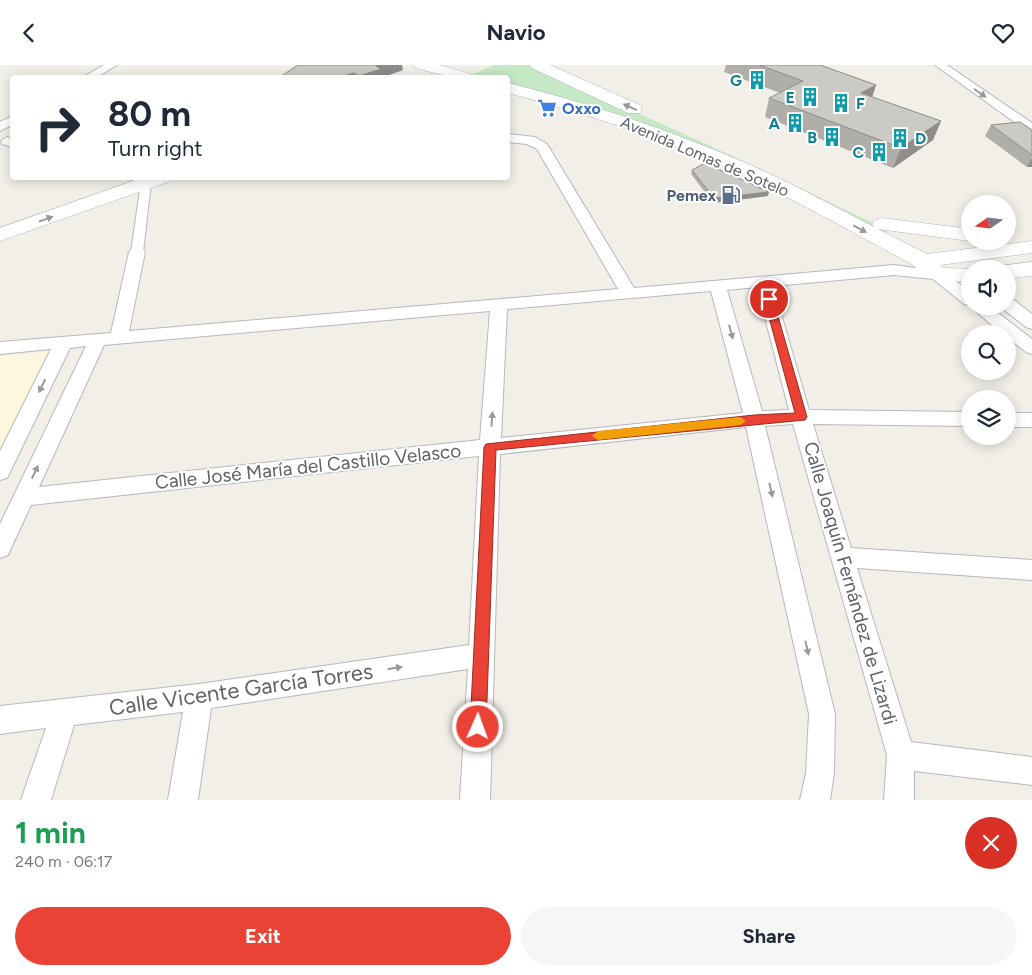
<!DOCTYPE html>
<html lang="en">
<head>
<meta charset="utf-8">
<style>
  :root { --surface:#fff; --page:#f6f6f7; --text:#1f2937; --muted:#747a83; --accent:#ea4335 }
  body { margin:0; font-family:Figtree,sans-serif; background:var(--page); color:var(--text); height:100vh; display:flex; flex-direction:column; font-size:19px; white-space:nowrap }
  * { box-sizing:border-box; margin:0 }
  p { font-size:16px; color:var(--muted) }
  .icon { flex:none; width:28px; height:28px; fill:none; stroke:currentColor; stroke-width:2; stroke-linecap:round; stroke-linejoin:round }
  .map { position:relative; height:735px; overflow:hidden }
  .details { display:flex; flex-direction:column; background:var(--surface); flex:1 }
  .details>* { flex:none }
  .banner { position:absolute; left:10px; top:10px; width:500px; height:105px; border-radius:5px; box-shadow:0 2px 12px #0003; background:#fff; color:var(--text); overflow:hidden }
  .needle { width:32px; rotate:256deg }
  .buttons { position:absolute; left:961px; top:130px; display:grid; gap:10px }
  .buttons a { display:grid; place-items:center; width:55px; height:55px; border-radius:50%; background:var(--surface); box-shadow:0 2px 12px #0003; font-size:25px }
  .pin { position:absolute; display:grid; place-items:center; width:42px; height:42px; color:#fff; margin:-21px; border:2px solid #fff; border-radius:50%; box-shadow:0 1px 5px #0007 }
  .me { position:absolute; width:55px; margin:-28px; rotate:2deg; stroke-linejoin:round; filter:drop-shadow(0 0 4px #0008) }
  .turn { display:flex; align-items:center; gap:18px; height:105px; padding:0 15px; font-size:22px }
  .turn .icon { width:65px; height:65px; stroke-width:2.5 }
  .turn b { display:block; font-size:35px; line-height:42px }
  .round { display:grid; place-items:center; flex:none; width:52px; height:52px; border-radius:26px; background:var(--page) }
  .headline { display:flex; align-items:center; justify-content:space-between; height:85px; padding:0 15px }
  h1 { font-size:30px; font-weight:700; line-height:38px; color:#1e9e55 }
  .cta { display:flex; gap:10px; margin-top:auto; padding:10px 15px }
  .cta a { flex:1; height:58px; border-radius:30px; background:var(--accent); color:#fff; font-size:20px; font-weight:700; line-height:58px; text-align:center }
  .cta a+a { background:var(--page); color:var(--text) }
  header { display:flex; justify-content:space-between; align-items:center; height:65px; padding:0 15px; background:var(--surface); font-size:22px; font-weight:700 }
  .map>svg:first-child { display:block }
</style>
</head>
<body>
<header><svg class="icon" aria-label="back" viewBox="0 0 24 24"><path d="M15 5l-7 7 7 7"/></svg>Navio<svg class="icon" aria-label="heart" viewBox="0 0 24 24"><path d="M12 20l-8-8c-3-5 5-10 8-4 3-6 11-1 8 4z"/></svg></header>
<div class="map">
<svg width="1032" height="735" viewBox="0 0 1032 735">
  <rect width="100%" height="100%" fill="#f1efe8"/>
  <path fill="#fef7e0" d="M52,286l-52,100v-95z"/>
  <path fill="#c5e8c5" d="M494,0h38l229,104 126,61 -1,4 -319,-133 -59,-16v-8h-29l-8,-2z"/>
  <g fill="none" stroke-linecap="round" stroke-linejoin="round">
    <g stroke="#b5b8bc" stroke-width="2">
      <path id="pedestrian" d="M146,115l5,3 -8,69 -6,4 -6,-4 10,-69z"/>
    </g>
    <g stroke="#b5b8bc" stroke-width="2">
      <path id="minor" d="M104,0h13l-20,12h-14z
        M935,0h12l85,58v10l-4,-1z
        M12,51v9l-12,6v-9z
        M508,69l27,3 12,7 87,144 260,-23 50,7 26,20v13l-6,-1 -31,-25 -39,-4 -121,11 36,124 161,2v14l-157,-2 38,124 181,12v20l-175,-12 54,174 121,15v28l-118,-14v29h-30l3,-45 -94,-331 -28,2 70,288 -1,59 -4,27h-30l6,-27 3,-59 -63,-287 -246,27 -10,346h-30l8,-131 -257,39 -13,92h-30l15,-88 -109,13 -23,75h-30l25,-72 -46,6v-28l199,-22 270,-39 10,-189 -448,49 -23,50 -8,3v-34l86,-178 -16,2 -60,124 -3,6 -7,2v-29l51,-102 -51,5v-12l111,-9 18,-81 2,-3h12l2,3 -16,79 489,-42 -81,-140 -10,-5 -19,-2zM757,222l32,123 -27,1 -35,-121zM711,226l32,122 -242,25 6,-129zM490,246l-10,129 -441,47 65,-142z
        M7,72l5,2v8l-10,-3 -1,-3z
        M126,112h19l8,6 -7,4z
        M1008,234l6,1 18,14v15l-6,-2 -24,-19 -1,-2h7z
        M970,241h19l43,33v15l-6,-2 -18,-14v-4h-6z
        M1008,348h24v14h-24z"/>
    </g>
    <g stroke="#b6babf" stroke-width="1">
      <path id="secondary" d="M413,0h26l32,9 3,3h-24l-34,-9z
        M529,0h21l90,40 2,4 -2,4h-12l-96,-45z
        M508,18c77,19 153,44 226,75 48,20 94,45 140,69l-2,-3 3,-4 7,-2 88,11v12l-92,-12 49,25 105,-13v12l-92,12 3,3 33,1h-6v12c-31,1 -33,5 -57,-16 -63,-34 -124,-69 -189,-98 -70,-31 -143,-55 -216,-74z
        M144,112h28l-2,4 -170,60v-13z
        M1032,197v14l-24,2v-9h-9l1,-3z"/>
    </g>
    <use href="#pedestrian" fill="#fff" fill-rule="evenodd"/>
    <use href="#minor" fill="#fff" fill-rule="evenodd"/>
    <use href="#secondary" fill="#fff" fill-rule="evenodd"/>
  </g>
  <path fill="#afaea9" d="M726,0h94l56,20 -4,12 69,24 -8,19 -40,28 -128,-51 4,-19 11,-5 -56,-21z
    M403,5l-20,7h-103z
    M991,60l41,5v37h-5l-42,-31z
    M692,105l76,26 -55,7 -22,-29z"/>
  <path fill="#8f8d8a" d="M378,0h24l1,5 -20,7h-24v-1z
    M354,8l1,4h-15z
    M876,20l-6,18 -9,-10z
    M941,56l-8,19 -40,28 8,-20z
    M1032,94v8h-5z
    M769,127l-1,4 -55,7 1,-5z"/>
  <path fill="#cccac5" stroke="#8f8d8a" d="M298,0h80l-2,1 5,3 -22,7 -5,-3 -14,4h-60z
    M759,0h61l56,20 -15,8 80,28 -40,27 -132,-50 34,-17z
    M1020,57l12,8v25l-41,-30z
    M705,98l64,29 -55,6 -22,-28z"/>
  <defs><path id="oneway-solid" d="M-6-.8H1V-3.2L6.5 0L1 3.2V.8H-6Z" transform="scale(1.25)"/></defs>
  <g fill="#979a9d">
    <use href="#oneway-solid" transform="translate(980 28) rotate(35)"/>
    <use href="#oneway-solid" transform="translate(630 42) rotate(-156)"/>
    <use href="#oneway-solid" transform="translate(46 154) rotate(-20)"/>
    <use href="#oneway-solid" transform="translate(860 164) rotate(28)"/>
    <use href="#oneway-solid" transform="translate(731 267) rotate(75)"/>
    <use href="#oneway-solid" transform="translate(42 321) rotate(116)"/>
    <use href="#oneway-solid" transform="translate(492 354) rotate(-86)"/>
    <use href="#oneway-solid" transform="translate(35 407) rotate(-65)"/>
    <use href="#oneway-solid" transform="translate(771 425) rotate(77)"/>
    <use href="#oneway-solid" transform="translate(807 583) rotate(77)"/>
    <use href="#oneway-solid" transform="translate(395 603) rotate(-9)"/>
  </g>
  <path fill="#ea4335" stroke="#982c22" d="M769,231l4,3 34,118 -2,3 -309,30 -10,277 -3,6 -5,2 -5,-2 -3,-6 14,-280 2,-3 268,-29 41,-2 -31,-114z"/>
  <path fill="#f59e0b" d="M740,352l6,4 -6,4 -142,15 -6,-4 6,-5z"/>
  <defs>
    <g id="building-bare" transform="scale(1.5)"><path d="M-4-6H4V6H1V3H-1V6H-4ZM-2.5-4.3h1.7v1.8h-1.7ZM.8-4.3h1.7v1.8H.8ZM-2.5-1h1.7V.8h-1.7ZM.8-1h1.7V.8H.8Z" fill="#0f9aa8" stroke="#fff" stroke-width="2.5" paint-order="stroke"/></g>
    <g id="supermarket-bare" transform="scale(1.5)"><path d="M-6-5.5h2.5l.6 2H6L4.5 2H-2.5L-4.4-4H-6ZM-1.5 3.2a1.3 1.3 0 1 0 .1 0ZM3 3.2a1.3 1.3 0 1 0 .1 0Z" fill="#3f7fe0" stroke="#fff" stroke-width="2.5" paint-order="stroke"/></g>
    <g id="fuel-bare" transform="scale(1.5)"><path d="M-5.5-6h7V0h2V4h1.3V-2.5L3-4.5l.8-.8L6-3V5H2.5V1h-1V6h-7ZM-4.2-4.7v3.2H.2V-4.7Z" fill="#5c6f8a" stroke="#fff" stroke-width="2.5" paint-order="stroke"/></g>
  </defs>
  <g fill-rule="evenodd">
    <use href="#building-bare" x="757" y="15"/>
    <use href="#building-bare" x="810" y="32"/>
    <use href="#building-bare" x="841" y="38"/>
    <use href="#supermarket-bare" x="547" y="43"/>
    <use href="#building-bare" x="795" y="58"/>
    <use href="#building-bare" x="832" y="72"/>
    <use href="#building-bare" x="900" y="73"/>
    <use href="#building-bare" x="879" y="87"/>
    <use href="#fuel-bare" x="731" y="130"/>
  </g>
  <g text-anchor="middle" stroke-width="4" stroke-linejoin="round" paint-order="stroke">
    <g font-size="16" font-weight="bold" fill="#0d838f" stroke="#fff" text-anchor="end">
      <text x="742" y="21">G</text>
      <text x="795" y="38">E</text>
      <text x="856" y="44" text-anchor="start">F</text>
      <text x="780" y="64">A</text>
      <text x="817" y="78">B</text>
      <text x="915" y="79" text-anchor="start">D</text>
      <text x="864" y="93">C</text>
    </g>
    <g font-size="16" font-weight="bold" fill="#366cbe" stroke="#fff" text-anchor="start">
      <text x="562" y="49">Oxxo</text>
    </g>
    <g font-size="16" fill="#5f6368" stroke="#fff">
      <text transform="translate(705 91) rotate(23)" y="6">Avenida Lomas de Sotelo</text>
    </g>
    <g font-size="16" font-weight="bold" fill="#4e5e75" stroke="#fff" text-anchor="end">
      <text x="716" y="136">Pemex</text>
    </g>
    <g font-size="19" fill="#5f6368" stroke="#fff">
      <text transform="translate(308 401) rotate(-6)" y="7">Calle José María del Castillo Velasco</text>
      <text transform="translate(851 518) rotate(74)" y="7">Calle Joaquín Fernández de Lizardi</text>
    </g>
    <g font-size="22" fill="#5f6368" stroke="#fff">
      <text transform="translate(241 624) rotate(-8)" y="8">Calle Vicente García Torres</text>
    </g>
  </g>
</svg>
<div class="buttons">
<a><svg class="needle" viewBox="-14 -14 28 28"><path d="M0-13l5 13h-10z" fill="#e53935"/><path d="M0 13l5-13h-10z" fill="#747a83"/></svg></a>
<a><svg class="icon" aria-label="sound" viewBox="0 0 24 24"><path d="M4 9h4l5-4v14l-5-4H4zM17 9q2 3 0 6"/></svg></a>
<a><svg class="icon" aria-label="search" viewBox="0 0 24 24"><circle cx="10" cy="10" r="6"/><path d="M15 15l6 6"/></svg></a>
<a><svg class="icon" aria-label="layers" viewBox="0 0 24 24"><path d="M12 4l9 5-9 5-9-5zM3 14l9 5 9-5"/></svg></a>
</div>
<div class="pin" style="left:769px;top:234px;background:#d93025"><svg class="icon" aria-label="arrive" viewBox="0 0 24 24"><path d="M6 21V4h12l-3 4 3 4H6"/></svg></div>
<svg class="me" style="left:478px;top:662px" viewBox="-20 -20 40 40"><circle r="17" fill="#ea4335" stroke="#fff" stroke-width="3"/><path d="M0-11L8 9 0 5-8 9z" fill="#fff"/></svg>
<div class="banner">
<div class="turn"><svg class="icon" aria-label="right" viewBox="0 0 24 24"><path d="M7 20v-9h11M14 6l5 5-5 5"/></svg><div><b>80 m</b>Turn right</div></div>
</div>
</div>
<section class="details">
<div class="headline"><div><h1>1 min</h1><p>240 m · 06:17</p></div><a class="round" style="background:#d93025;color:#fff"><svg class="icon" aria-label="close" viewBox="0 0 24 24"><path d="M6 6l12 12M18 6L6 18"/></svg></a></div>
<div class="cta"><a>Exit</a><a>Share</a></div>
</section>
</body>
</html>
